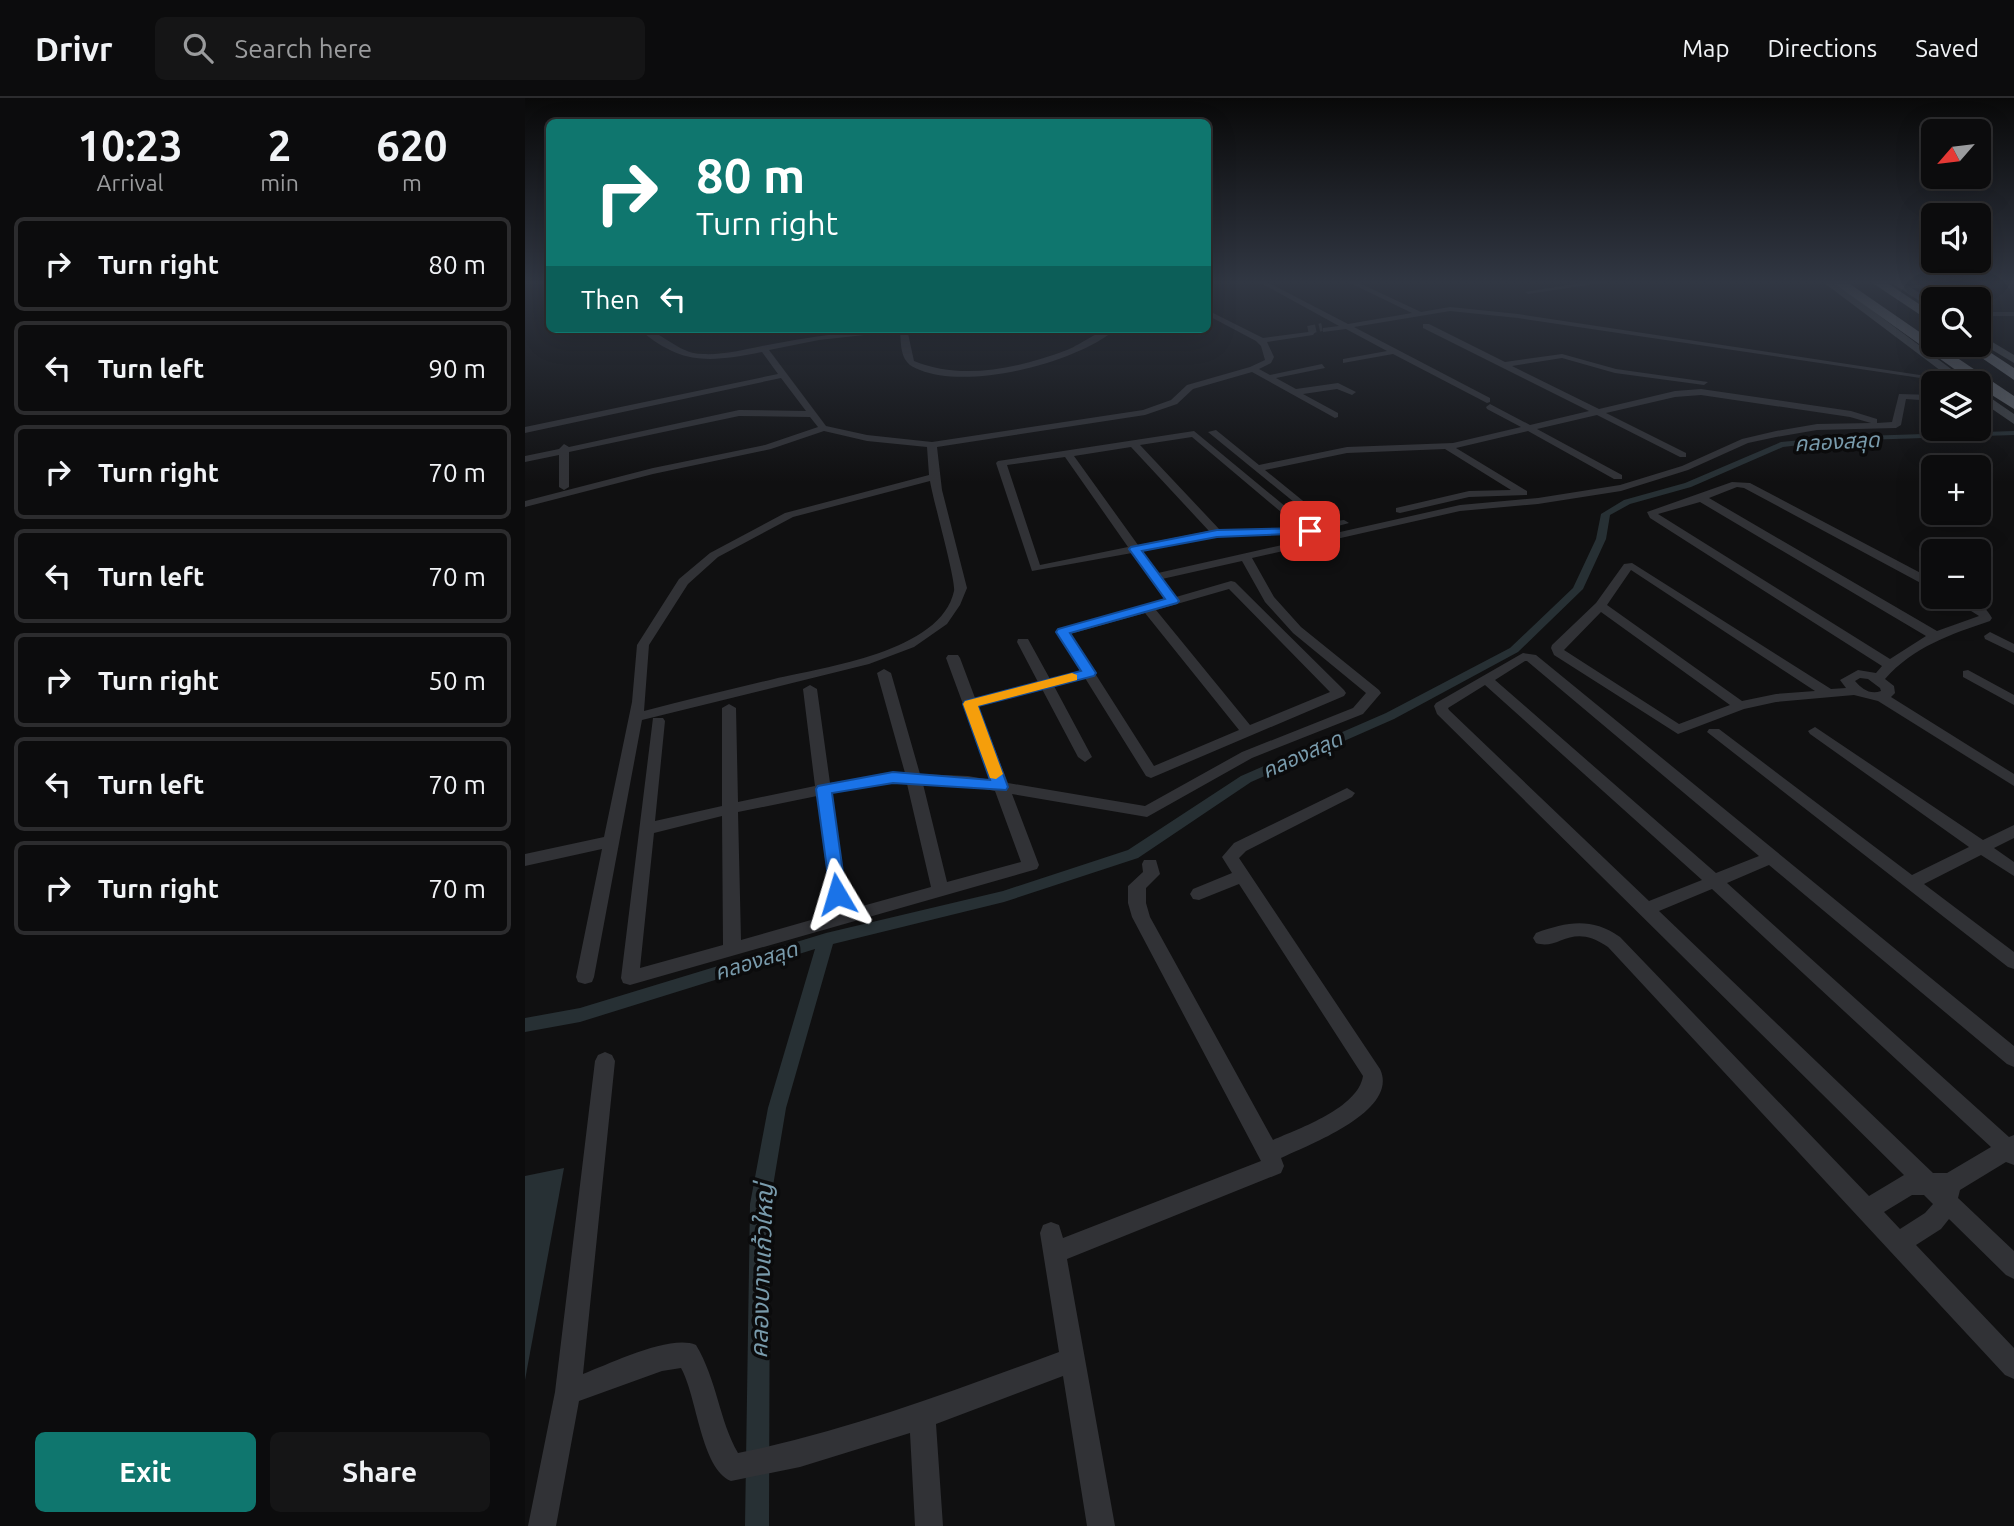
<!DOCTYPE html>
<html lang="en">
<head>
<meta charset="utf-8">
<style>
  :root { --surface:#0c0c0d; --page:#151516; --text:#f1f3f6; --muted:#9a9b9d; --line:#2c2c2e; --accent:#0f766e }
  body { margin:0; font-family:Ubuntu,"Noto Sans Thai",sans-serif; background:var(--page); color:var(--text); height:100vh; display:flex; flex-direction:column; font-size:26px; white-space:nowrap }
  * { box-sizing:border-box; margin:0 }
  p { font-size:23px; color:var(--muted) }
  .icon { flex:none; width:38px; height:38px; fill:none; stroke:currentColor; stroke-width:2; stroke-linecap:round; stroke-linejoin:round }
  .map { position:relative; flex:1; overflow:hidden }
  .panel { display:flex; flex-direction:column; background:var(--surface); width:525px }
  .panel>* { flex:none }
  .banner { position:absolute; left:21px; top:21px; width:665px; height:214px; border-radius:10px; box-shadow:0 7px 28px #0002,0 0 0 2px var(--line); background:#0f766e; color:#fff; overflow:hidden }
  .needle { width:46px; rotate:242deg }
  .controls { position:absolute; left:1396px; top:21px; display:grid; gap:14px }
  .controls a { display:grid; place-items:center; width:70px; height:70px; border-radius:10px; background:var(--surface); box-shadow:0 7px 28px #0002,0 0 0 2px var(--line); font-size:35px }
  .pin { position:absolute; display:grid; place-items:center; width:60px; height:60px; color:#fff; margin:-30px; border-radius:14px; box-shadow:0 4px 10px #0006 }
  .me { position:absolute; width:77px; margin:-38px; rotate:353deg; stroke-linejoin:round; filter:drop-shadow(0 0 5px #0008) }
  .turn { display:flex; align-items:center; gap:24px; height:147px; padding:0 35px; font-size:32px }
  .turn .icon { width:91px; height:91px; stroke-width:2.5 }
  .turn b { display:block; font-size:49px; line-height:60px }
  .then { display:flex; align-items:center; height:66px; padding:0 35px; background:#0003; gap:14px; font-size:26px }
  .eta { display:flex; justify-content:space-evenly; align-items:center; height:119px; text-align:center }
  .eta b { font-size:42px; font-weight:600; line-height:49px }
  .cta { display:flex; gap:14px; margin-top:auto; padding:14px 35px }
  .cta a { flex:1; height:80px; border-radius:10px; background:var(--accent); color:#fff; font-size:28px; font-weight:600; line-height:80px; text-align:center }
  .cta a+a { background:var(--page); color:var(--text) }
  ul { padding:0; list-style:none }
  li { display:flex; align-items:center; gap:21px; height:94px; margin:0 14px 10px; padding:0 21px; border:4px solid var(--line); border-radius:10px }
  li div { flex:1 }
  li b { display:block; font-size:26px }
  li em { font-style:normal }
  header { display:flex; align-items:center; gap:42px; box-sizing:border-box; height:98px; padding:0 35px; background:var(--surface); border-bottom:2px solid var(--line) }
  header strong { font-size:33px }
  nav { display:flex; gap:38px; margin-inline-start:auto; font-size:24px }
  .search { width:490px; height:63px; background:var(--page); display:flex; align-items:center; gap:18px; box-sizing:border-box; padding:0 24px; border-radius:10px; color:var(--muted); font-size:26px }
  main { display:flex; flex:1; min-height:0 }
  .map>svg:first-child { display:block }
</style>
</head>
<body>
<header>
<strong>Drivr</strong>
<div class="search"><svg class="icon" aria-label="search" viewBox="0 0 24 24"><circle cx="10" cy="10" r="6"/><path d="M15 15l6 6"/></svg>Search here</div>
<nav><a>Map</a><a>Directions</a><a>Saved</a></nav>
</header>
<main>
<section class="panel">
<div class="eta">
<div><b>10:23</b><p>Arrival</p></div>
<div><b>2</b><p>min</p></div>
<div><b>620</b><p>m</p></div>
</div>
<ul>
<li><svg class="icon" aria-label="right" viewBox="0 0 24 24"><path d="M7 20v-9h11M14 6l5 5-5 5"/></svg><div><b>Turn right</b></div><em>80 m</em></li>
<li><svg class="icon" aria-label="left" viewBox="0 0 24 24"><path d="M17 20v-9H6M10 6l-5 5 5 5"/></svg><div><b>Turn left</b></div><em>90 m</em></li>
<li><svg class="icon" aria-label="right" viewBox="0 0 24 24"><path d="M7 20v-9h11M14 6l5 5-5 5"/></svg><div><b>Turn right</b></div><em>70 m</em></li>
<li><svg class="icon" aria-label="left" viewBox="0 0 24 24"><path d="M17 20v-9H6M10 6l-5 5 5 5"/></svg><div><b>Turn left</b></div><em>70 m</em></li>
<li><svg class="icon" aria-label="right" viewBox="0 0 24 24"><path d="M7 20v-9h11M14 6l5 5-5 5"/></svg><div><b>Turn right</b></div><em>50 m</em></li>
<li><svg class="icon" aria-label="left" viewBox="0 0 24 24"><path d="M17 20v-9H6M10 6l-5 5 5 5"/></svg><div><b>Turn left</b></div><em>70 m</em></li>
<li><svg class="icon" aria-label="right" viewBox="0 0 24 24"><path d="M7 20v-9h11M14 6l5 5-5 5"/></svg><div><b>Turn right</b></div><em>70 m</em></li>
</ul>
<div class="cta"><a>Exit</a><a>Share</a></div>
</section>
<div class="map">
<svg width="1489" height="1428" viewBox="0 0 1489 1428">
  <rect width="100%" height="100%" fill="#101011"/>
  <path fill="#273034" d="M39,1070l-39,212v-204z"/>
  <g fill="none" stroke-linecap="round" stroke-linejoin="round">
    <path fill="#273034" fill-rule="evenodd" d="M1489,333v4l-181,6 -50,6 -92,40 -61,17 -20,11 -4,24 -23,50 -65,63 -124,67 -143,63 -113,76 -134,44 -171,42 -47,164 -16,96 -1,322h-24l5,-322 18,-96 47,-159 -235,73 -55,10v-14l55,-10 246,-75 177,-42 125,-41 113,-74 145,-63 124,-65 63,-60 23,-49 5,-25 23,-14 61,-17 96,-41 52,-5z"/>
    <path stroke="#2d2e31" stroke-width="8" stroke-dasharray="8 3.5" stroke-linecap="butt" d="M783,232l14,-3"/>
    <path fill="#313236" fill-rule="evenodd" d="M734,184h8l81,42 64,-11 -64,-31h9l64,30 29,-5 68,7 448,68 -12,1 -436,-65 -68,-7 -96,16 136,71v4l-3,1 -94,-49 -50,9v-4l44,-8 -41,-22 -23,3v-4l16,-2z
      M1062,184h20l-79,12 -3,-2z
      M1424,184h40l-87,7 -3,-2z
      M682,212l56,28 53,-7 -3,4 -46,7 7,15 -3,6 -12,6 11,6 52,-11 3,4 -49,10 20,11 42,-6 18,9 -4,3 -15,-6 -34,5 35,19v4l-3,1 -83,-46 -59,17 -16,15 -32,11 -208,32 5,43 25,98 -7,17 -13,19 -33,23 -45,17 -227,56 -48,257 -2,5 -7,2 -7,-2 -2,-5 26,-128 -77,17v-12l79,-17 28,-135 5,-57 42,-66 31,-26 75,-40 144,-38 -2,-28 -60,-6 -43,-10 -53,18 -118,25 -128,33v-6l128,-33 112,-23 53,-18 -8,-10 -71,-1 -170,36v35l-5,3 -5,-3v-32l-34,7v-6l34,-7 5,-5 5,3 170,-37 67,1 -25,-33 -256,55v-6l253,-53 -16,-22c-52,10 -80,14 -123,-23 23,0 37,25 64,25 20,1 39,-4 59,-8 47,-9 96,-17 145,-17l7,32c48,20 105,7 153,-11 15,-6 32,-21 49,-21 -40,34 -147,61 -196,41 -5,-2 -10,-4 -13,-8 -7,-8 -6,-22 -7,-31l-81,9 -50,10 57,76 41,9 65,7 211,-32 28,-10 16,-15 63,-18 15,-7 -4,-14 -5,-5 -49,-26zM405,383c3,19 26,99 24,110 -13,61 -130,76 -180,88 -43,10 -87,21 -130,32l5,-66 39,-61 30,-27 75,-40z
      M1454,214h35v4h-35z
      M898,226h6l76,38 57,-8 54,15 92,13 -4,3 -89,-12 -53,-15 -50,8 87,43 76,-18 26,-2 150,22 26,8v4l15,-1 7,-28 35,1v6l-28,-2 -5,26 -5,3 -79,2 -41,7 -28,6 -60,27 -67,21 -83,13 -78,7 -208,47 22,39 27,30 78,63 2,3 -18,21 -111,44 -105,59 -135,-23 27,71 -2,4 -407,116 -7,-2 -2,-5 32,-260h10l2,3 -10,100 67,-15v-98l7,-4 7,4 2,94 77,-16 -12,-97 7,-4 7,4 13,94 63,-10h12l-28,-100 7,-4 7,4 29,101 48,2 23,4 -45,-122 2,-3h10l2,3 15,40 63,-16 -21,-40 1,-3h10l22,40 31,-8 -24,-39 2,-3 107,-29 -34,-47 -100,18 -36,-108 2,-2 196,-30 121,100 -5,3 -93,2 -75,15 16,22 302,-68 78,-7 82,-13 62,-19 60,-27 34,-8 41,-7 54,-1 -21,-6 -149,-22 -26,2 -69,16 80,40v4h-6l-83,-42 -60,14 85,46v4h-8l-86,-48 -72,17 71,43v4l-58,2 -69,16 -4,-1v-4l73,-17 42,-1 -66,-41 -98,4 -82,17 64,52 15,-2 5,3 -22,6 -119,-97 8,-2 43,35 88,-18 106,-4 68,-16 -34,-18 -1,-2 4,-3 40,21 59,-14 -166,-83zM667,339l108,91 -80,2 -80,-85zM606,349l78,84 -71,14 -64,-89zM540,359l63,90 -88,18 -33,-100zM717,463l23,41 28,31 73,60 -13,15 -111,44 -97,54 -137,-23 -30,-77 64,-17 36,68 7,5 7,-5 -38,-71 31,-8 61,98 5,2 193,-82 2,-3 -2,-3 -109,-108 -4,-1 -55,16 -14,-18zM704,491l101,103 -80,33 -94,-115zM620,515l94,117 -85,36 -84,-132zM368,685l14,1 24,103 -83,23 -16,-117zM398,686l45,2 27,5 26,71 -74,20zM292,698l15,118 -91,26 -3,-128zM197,718l1,129 -83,23 14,-135z
      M1207,384l18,1 184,97v8h-4l-186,-100 -7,-1 -28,11 228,133 42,-15 -30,-19c16,0 35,5 43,21l-2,3c-39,13 -77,26 -105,58l9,7 1,7 -4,4 123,77v12l-136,-85 -24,-6 -78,7 -32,7 -66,25 -124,-79 -3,-7 1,-3 44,-42 28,-39 8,-1 199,126 15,-1 -6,-8 18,-10 18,3 6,-7 -232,-148 -3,-6zM1175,404l226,134 -36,23 -232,-145zM1106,472l184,121 -39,3 -34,7 -135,-96zM1076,514l129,93 -51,19 -115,-74zM1335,580l8,1 12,9 1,3c-11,4 -19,-2 -26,-10z
      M1465,534l24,12v9l-29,-14 -1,-3z
      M998,555l13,2 478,391v21l-7,-3 -238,-199 -42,18 282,254 5,-2v30l-8,-3 -46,28 -2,8 56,53v28l-8,-4 -57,-56 -8,10 -25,16 98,103v31l-9,-4 -397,-428c-37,-26 -48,4 -72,-4l-3,-5 3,-5c31,-11 55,-16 84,4l249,259 35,-21 -467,-461 -3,-8 2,-3zM1000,563h2l232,195 -43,17 -221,-193zM960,587l217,195 -53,21 -200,-191 -1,-2zM1187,791l279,258 -44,26h-14l-274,-262zM1387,1097h12l9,9 -8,9 -25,16 -16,-17z
      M1443,572l46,25v10l-51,-28v-6z
      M1290,629l168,113 31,-15v13l-20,10 20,14v14l-33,-21 -57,29 90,68v17l-6,-2 -301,-235 2,-3h10l193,146 57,-28 -159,-113 -2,-3z
      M822,690l8,5 -3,4 -106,54 -7,7 141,211c20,42 -72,76 -99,89l3,8 -3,7 -214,86 48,267h-28l-24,-150 -127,48 7,102h-28l-5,-93 -110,34 -69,14c-30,-12 -34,-85 -50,-113l-19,3 -83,30 -23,125h-28l27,-134 40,-331 3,-6 7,-3 7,3 3,6 -32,313c27,-10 87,-40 113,-29 21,35 23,75 42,108 110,-22 215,-62 321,-101l-19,-119 3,-8 8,-3 8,3 4,13 198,-77 -129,-244 -4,-14v-17l15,-14 -1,-8 2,-4h12l4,14 -14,14v15l4,14 123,223c27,-12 85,-32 90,-64l-124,-192 -40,16 -6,-1 -3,-5 3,-5 39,-16 -10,-16 12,-14z"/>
    <path fill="#3f4246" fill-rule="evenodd" d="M1298,184h11l136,101h-13z
      M1365,184h12l32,20v8z
      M1454,236l35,21v8l-35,-21z
      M1454,292l35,24v10l-35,-24z"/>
    <path fill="#5d6167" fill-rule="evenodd" d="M1307,184h15l87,60v3h4l76,51v13l-35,-22v-4h-5z
      M1346,184h15l48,32v10z
      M1438,247h16l35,23v12z"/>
  </g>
  <linearGradient id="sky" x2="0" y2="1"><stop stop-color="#090909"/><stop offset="0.48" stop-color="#313743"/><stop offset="1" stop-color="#313743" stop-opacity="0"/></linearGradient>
  <rect width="1489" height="384" fill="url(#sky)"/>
  <path fill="#1a73e8" stroke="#114b97" stroke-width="2" d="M785,430l6,3 -2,2 -97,4 -75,14 37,50 -2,2 -107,30 26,40 -2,3 -116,30 30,81 -2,3 -113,-7 -61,10 14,101 -3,4h-12l-15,-109 2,-3 75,-14 97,8 -27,-76 2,-3 116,-30 -25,-39 2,-3 107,-30 -36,-50 2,-2 86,-17z"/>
  <path fill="#f59e0b" d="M547,575l5,2v5l-99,26 25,68 -7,5 -6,-1 -27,-74 2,-3z"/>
  <g text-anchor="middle" stroke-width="7" stroke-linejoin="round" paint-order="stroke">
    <g font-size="21" font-style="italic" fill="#799bac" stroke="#0b0b0c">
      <text transform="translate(1312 344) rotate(-3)" y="7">คลองสลุด</text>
      <text transform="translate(777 657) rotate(-24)" y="7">คลองสลุด</text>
      <text transform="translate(231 863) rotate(-17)" y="7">คลองสลุด</text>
    </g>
    <g font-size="24" font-style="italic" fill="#799bac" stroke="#0b0b0c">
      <text transform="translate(237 1173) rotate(-88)" y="8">คลองบางแก้วใหญ่</text>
    </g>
  </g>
</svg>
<div class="controls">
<a><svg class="needle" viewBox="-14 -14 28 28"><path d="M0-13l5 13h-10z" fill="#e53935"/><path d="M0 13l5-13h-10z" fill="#9a9b9d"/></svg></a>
<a><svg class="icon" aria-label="sound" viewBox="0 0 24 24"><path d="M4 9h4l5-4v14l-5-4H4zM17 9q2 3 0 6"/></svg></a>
<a><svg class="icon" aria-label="search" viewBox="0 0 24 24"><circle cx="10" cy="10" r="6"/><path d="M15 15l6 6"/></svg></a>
<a><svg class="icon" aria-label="layers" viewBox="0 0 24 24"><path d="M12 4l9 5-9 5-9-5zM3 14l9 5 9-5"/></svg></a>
<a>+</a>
<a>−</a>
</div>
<div class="pin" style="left:785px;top:433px;background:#d93025"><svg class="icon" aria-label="arrive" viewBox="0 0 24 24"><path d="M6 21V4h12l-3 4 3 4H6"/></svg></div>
<svg class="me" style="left:312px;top:796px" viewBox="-20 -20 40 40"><path d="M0-17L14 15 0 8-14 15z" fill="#1a73e8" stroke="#fff" stroke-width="4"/></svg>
<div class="banner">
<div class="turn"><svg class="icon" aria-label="right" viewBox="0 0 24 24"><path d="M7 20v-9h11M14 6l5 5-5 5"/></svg><div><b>80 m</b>Turn right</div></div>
<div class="then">Then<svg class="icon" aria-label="left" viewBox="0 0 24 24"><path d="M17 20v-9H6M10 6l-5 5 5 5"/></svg></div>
</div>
</div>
</main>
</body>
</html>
